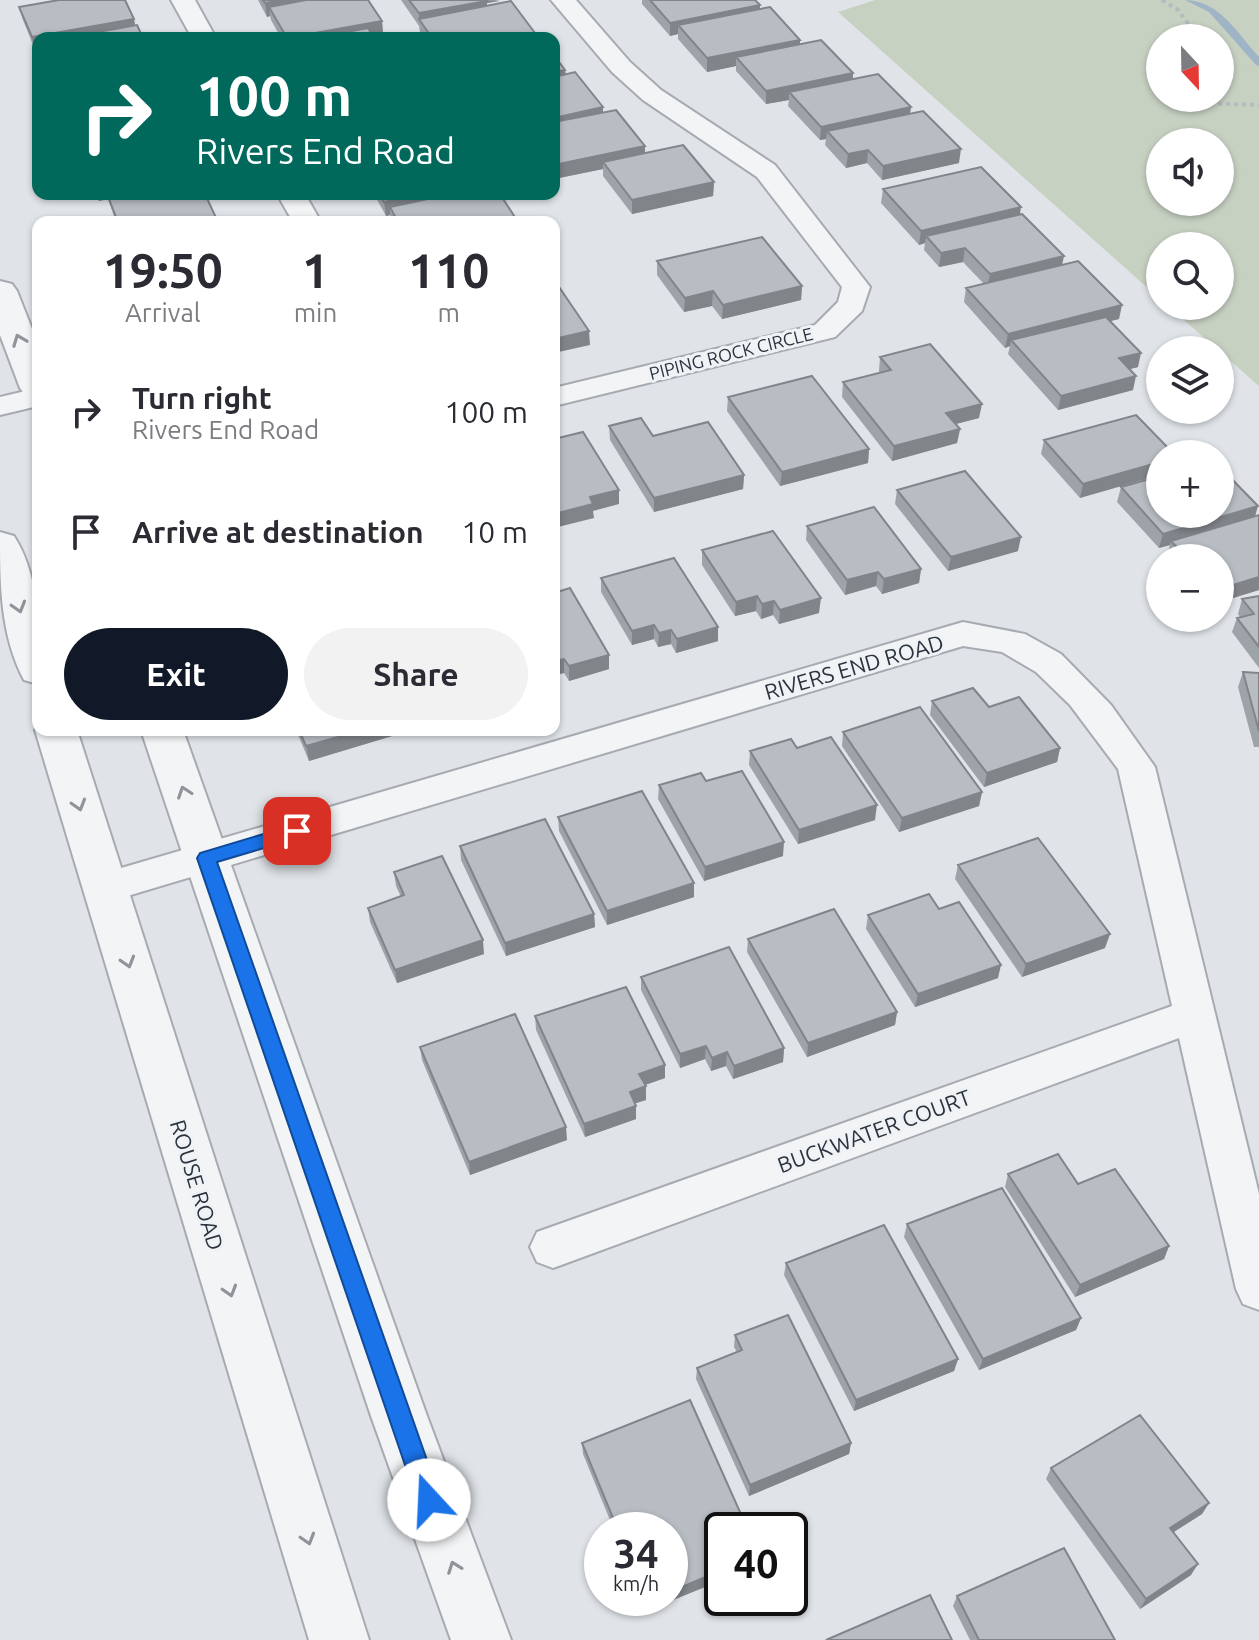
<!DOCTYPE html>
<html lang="en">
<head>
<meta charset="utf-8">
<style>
  :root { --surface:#fff; --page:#f2f2f3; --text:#2b2b33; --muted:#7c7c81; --accent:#111827 }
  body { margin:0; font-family:Ubuntu,sans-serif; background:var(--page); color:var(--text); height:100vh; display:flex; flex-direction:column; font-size:30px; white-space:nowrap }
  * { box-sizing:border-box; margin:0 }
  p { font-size:26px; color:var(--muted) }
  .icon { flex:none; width:44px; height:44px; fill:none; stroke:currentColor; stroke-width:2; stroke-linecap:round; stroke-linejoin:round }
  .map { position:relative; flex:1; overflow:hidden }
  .drawer { position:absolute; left:32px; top:216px; width:528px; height:520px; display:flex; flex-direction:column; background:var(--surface); border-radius:16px; box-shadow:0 2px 6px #0004 }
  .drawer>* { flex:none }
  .banner { position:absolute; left:32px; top:32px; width:528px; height:168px; border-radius:16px; box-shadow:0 2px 6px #0004; background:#00695c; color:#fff; overflow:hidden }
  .needle { width:52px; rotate:158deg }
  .tools { position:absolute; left:1146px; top:24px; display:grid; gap:16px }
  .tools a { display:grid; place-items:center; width:88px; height:88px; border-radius:50%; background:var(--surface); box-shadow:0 2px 6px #0004; font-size:40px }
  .speed { position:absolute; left:584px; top:1512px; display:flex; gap:16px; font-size:40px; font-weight:700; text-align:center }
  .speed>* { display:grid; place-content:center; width:104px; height:104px; border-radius:50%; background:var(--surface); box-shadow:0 2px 6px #0004; line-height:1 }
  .speed small { font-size:20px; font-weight:400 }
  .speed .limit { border:4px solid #111; border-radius:12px; background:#fff; color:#111 }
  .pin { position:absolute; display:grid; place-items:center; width:68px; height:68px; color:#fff; margin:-34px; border-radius:16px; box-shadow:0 4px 12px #0006 }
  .me { position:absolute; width:88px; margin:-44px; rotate:340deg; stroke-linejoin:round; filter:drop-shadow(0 0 6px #0008) }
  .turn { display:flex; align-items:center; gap:28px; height:168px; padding:0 32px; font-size:36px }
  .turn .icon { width:104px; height:104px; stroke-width:2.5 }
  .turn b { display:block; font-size:56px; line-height:68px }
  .eta { display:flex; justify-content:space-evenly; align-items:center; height:136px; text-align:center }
  .eta b { font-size:48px; font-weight:700; line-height:56px }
  .button { display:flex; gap:16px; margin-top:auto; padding:16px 32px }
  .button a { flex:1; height:92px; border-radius:48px; background:var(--accent); color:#fff; font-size:32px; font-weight:700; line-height:92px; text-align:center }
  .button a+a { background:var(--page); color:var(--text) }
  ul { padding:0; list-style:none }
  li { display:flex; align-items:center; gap:24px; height:120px; padding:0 32px }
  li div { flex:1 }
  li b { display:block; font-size:30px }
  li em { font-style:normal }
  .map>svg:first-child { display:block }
</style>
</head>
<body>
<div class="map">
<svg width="1259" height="1640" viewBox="0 0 1259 1640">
  <rect width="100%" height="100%" fill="#e0e4e8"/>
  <path fill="#c7d1c2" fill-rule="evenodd" d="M875,0h384v386l-91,-80h52v-60h-60v53l-322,-287zM1160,38h60v60h-60zM1220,142v60h-60v-60z"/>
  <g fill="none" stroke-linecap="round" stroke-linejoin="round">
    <path fill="#9fb4c4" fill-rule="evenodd" d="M1185,0c34,0 53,34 74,57v9l-3,-1 -47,-53z"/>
    <g stroke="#a6abb2" stroke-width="4">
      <path id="minor" d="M171,0h24l21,38h-24z
        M551,0h25l54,62 31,28 114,75 95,122 -8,24 -27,26 -281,69v-18l261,-63 23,-23 4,-15 -85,-110 -114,-77 -31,-28z
        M277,194h28l16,28h-28z
        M38,388v18l-38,9v-18z
        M963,622l62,12 36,20 50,51 44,62 104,427v116l-16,-6 -7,-15 -57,-251 -626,230 -16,-6 -7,-15 7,-15 635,-226 -54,-237 -48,-64 -34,-33 -34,-20 -39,-6 -859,257 -14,-4 -6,-11 6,-11 14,-4z"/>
    </g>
    <g stroke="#a6abb2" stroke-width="4">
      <path id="tertiary" d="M0,281l12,3 5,7 21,53v55l-12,-3 -6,-8 -20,-53z
        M0,532l14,4c28,44 24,98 24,148l-14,-4c-24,-45 -24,-97 -24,-148z
        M38,725v5h39l292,910h-60l-274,-910z
        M141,730h42l244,686 84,224h-60l-80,-224z"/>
    </g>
    <path stroke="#b7babf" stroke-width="4" stroke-dasharray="4 4" stroke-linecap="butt" d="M1162,0l16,10 21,28
      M1179,98l16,5 64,2"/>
    <use href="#minor" fill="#f3f4f6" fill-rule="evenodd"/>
    <use href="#tertiary" fill="#f3f4f6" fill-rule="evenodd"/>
  </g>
  <path fill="#9ea3a9" d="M258,0h110l14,21 1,13 -10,2 1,2h-93l-10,-18 -1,-4 -3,1z
    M401,0h99l-13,3v3l48,27v4l6,1h-117l-4,-6 -1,-6z
    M642,0h113l5,5v4l40,31v5l53,28v6l58,28 -1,6 49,50 -77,17 -15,-17 -21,5 -21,-23 1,-6 -6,1 -32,-34 1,-6 -23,4 -30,-33v-5l-29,6 -29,-33v-5l-8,2 -28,-32z
    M19,7l115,12 1,6 -97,13v12h-3l-12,-30z
    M554,55l11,15 1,4 37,38 42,34v7l69,29 -1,14 -81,18 -29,-38v-7l-49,10z
    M883,189l137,25 42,51 57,54 -9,2 28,46 -9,2 4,21 -75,20 -50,-56 2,-8 -5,2 -41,-46 2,-14 18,-4 -21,-22 -24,5 -15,-17 1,-7 -6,2 -38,-42z
    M96,194h109l13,28h-102l-8,-23 -9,2z
    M374,194h126l18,28h-126l-2,-7 -4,1z
    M657,261l145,25 -1,14 -79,19 -10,-13 -28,6 -27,-37z
    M880,357l99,61 -23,6 4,5 -3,14 -65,18 -50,-64 1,-15 37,-9 -1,-2z
    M728,397l141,52 -1,14 -88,23 -53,-75z
    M609,426l44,10 91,39 -1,14 -89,23 -44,-72z
    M1044,440l130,14 -94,44 -39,-44z
    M1121,487l134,29 4,-1v75l-39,12v-44h-50l-3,-3 3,-10 -11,3 -42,-46z
    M897,490l121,61 -70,20 -53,-67z
    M807,526l114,43 -2,14 -37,11 -6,-8 -31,9 -39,-55z
    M702,550l117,63 -40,11 -6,-9 -12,4 -5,-8 -21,5 -33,-51z
    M601,578l117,49v14l-42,12 -5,-9 -13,3 -4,-8 -22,6 -31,-53z
    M554,593l55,76 -40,12 -5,-8z
    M1259,596v72l-27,-36 5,-14 3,-1 -2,-3 4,-15z
    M1243,672l16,1v74h-5l-16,-60z
    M932,701l57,6 71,41 -3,14 -73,25 -54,-72z
    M296,730h95l1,6 -83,25z
    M843,732l139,60 -3,14 -80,26 -57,-86z
    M797,748l78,72 -77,24 -49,-79 1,-14z
    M706,781l77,75 -79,25 -46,-82 1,-14z
    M558,817l136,66v14l-87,28 -48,-94z
    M460,846l134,68 1,13 -89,29 -45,-96z
    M958,865l147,83 -83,29 -67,-98z
    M394,872l90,82 -87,29 -27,-61 -2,-14 33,-11 -5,-11z
    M939,909l59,69 -83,29 -49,-78 2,-14z
    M748,939l149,73 -2,13 -88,32 -60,-105z
    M641,977l143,71 -1,14 -50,17 -7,-13 -15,5 -6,-12 -25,9 -39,-78z
    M535,1016l130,49v13l-20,7 1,15 -11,3 1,16 -51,18 -49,-107z
    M420,1047l147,93 -97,35 -48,-115z
    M1008,1174l70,10 91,62 -5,13 -89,38 -70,-110z
    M907,1224l174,94 -5,12 -97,40 -75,-133z
    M786,1263l172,96 -4,12 -100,40 -70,-136z
    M735,1335l116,108 -2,11 -100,42 -53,-117 1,-11 40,-16 -3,-5z
    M582,1443l140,87v50l-76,31 -5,-13h29v-68h-56l-31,-76z
    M1051,1468l158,35 -7,11 -28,18 17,43 -51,34 -94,-130z
    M957,1596l158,44h-145l-17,-34z"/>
  <path fill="#818489" d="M284,0h74l-89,7 1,9 -3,1 -2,-14z
    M481,0l19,1 -13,2 1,11 -69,6v-7z
    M760,5l-1,13 -81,7v9l-8,2v-13z
    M134,19l2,13 -34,6h-64v12h-3l-3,-13z
    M382,21l1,13 -21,4h-72z
    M535,33v5h-28z
    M800,40v13l-64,4v9l-29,6v-14z
    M565,70l1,13 -12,3v-14z
    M853,73l-1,13 -63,6v8l-23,4v-13z
    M603,107v14l-49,10v-13z
    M911,107l-2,14 -82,10 -1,8 -6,1 1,-13z
    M645,146v14l-42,2v7l-49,10v-14z
    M961,149l-2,14 -77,17 1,-14z
    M868,150l-1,13 -21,5 2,-14z
    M714,182l-1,14 -81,18v-14z
    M97,194h9l2,5 -9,2z
    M423,194h63l-96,13v8l-4,1 -2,-14z
    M1021,207l-2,14 -93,15 -1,7 -6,2 2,-14z
    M965,248l-2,14 -24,5 2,-14z
    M1064,256l-3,14 -74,18 3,-14z
    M802,286l-1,14 -79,19 1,-14z
    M713,291l-1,15 -28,6 1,-14z
    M1122,305l-3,14 -104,26 -4,-5 -1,6 -5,2 3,-14z
    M589,331l1,14 -36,8v-14z
    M1141,353l-3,14 -22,6 3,-15z
    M1136,376l-3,14 -75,20 3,-14z
    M982,404l-3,14 -35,9 2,-14z
    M960,429l-3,14 -65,18 2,-15z
    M869,449l-1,14 -88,23 2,-14z
    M1160,462v13l-80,23 3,-14z
    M744,475l-1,14 -89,23v-14z
    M619,490v14l-26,7 1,7 -40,10v-14l36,-17z
    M1258,506l-4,14 -83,21 -1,4 -11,3 4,-14z
    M1021,537l-3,14 -70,20 3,-14z
    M921,569l-2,14 -37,11 2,-15z
    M878,572l-2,14 -31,9 2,-15z
    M1259,577v13l-39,12v-13z
    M757,596l-1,15 -21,5 1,-14z
    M821,598l-2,15 -40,11 1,-14z
    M774,601l-1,14 -12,4 1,-15z
    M654,625v14l-22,6v-14z
    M718,627v14l-42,12 1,-14z
    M671,630v14l-13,3 1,-14z
    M609,655v14l-40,12v-15z
    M564,659v14l-10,3v-15z
    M363,730h28l1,6 -83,25 -3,-15z
    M1060,748l-3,14 -73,25 3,-14z
    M982,792l-3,14 -80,26 3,-14z
    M877,805l-2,15 -77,24 1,-14z
    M784,842l-1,14 -79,25 1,-14z
    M694,883v14l-87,28v-14z
    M594,914l1,13 -89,29 -1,-13z
    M1110,934l-5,14 -83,29 4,-13z
    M483,940l1,14 -87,29 -2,-13z
    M1001,965l-3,13 -83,29 3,-13z
    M897,1012l-2,13 -88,32 1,-14z
    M706,1046l-1,13 -25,9v-14z
    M784,1048l-1,14 -50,17 1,-13z
    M727,1052l-1,14 -15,5 1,-13z
    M665,1065v13l-26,9v-13z
    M646,1086v14l-16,5v-13z
    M636,1106v13l-51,18 -1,-13z
    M566,1127l1,13 -97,35 -1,-13z
    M1169,1246l-5,13 -89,38 5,-12z
    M1081,1318l-5,12 -97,40 4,-11z
    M958,1359l-4,12 -100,40 2,-11z
    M851,1443l-2,11 -100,42 1,-11z
    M1209,1503l-7,11 -38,24 6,-10z
    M1198,1564l-7,11 -51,34 6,-10z
    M722,1570v10l-76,31 1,-10 7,-3h16v-6z"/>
  <path fill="#b8bdc4" stroke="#818489" stroke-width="2" d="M59,0h66l9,19 -102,18 -13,-30z
    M263,0h21l-19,3z
    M306,0h62l14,21 -95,17 -18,-31z
    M409,0h78v1l-68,12z
    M650,0h105l5,5 -90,18z
    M511,1l24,32 -28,5h-75l-13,-19z
    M770,7l30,33 -93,18 -29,-33z
    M137,25l6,13h-78z
    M368,28l6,10h-59z
    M821,40l32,33 -87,18 -30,-34z
    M554,55l11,15 -11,2z
    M575,72l28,35 -49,11v-41z
    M878,74l33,33 -90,20 -32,-35z
    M616,110l29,36 -91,19v-43z
    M923,111l38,38 -78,17 -15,-16 -20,4 -21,-23z
    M683,145l31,37 -82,18 -29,-38z
    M981,167l40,40 -100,24 -38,-42z
    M107,194h98l13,28h-100z
    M380,194h43l-39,8z
    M451,194h49l18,28h-120l-8,-15z
    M1022,214l42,42 -74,18 -25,-26 -24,5 -15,-17z
    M762,237l40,49 -79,19 -10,-14 -28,7 -28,-37z
    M1078,261l44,44 -114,29 -42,-46z
    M554,281h1l34,50 -35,8z
    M1106,317l35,36 -22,5 17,18 -75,20 -50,-56z
    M930,344l52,60 -36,9 14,16 -66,17 -51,-64 48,-12 -11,-13z
    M812,376l57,73 -87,23 -54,-75z
    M1136,415l38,39h-14v8l-77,22 -39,-44z
    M641,418l12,18 55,-14 36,53 -90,23 -45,-72z
    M583,432l36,58 -29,7 3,7 -39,10v-75z
    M1220,467l38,39 -95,28 -42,-47 39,-11v38h60z
    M965,471l56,66 -70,20 -54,-67z
    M874,507l47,62 -37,10 -6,-7 -31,8 -40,-54z
    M1259,515v62l-39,12v-31h-33l-16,-17z
    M773,531l48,67 -41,12 -6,-9 -12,3 -5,-8 -21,6 -34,-52z
    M674,558l44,69 -41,12 -6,-9 -12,3 -5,-8 -22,6 -31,-53z
    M570,588l39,67 -40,11 -5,-7 -10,2v-68z
    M1259,596v51l-22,-29 17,-4 -12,-15z
    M1243,672l16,1v58z
    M973,688l16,19 30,-10 41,51 -73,25 -55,-72z
    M920,707l62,85 -80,26 -59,-86z
    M299,730h64l-57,16z
    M831,737l46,68 -78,25 -49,-79 41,-12 6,9z
    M742,771l42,71 -79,25 -46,-82 42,-12 5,8z
    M642,791l52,92 -87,28 -49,-94z
    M545,819l49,95 -89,29 -45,-97z
    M1038,838l72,96 -84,30 -68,-99z
    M442,856l41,84 -88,30 -27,-62 36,-13 -10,-23z
    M929,894l10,15 20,-7 42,63 -83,29 -50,-79z
    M834,909l63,103 -89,31 -60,-104z
    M729,947l55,101 -50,18 -7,-14 -15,6 -6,-12 -26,8 -39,-77z
    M626,987l39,78 -26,9 7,12 -16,6 6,14 -52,18 -49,-108z
    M515,1014l51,113 -97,35 -49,-115z
    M1058,1154l20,30 37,-15 54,77 -89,39 -72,-111z
    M1002,1188l79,130 -98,41 -76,-135z
    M884,1225l74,134 -102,41 -70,-137z
    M788,1315l63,128 -101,42 -53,-117 45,-18 -7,-15z
    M690,1400l58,130h-26v40l-52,22v-62h-52l-36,-87z
    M1140,1415l69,88 -39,25 28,36 -52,35 -95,-131z
    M1064,1548l51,92h-136l-22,-44z
    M930,1595l22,45h-126z"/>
  <defs><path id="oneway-chevron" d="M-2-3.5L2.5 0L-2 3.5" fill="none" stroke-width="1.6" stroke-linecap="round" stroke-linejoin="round" transform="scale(2)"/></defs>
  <g stroke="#8e949a">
    <use href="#oneway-chevron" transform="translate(19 340) rotate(-111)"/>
    <use href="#oneway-chevron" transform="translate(19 607) rotate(73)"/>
    <use href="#oneway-chevron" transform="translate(184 792) rotate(-109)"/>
    <use href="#oneway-chevron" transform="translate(79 805) rotate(73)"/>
    <use href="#oneway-chevron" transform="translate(128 962) rotate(73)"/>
    <use href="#oneway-chevron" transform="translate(230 1291) rotate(73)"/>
    <use href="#oneway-chevron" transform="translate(308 1539) rotate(73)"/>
    <use href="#oneway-chevron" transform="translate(454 1567) rotate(-110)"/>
  </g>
  <path fill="#1a73e8" stroke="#114b97" stroke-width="2" d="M297,824l7,2v10l-87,26 224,638 -3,9 -9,3 -8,-3 -4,-9 -220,-642 3,-5z"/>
  <g text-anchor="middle" stroke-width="6" stroke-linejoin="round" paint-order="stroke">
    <g font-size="18" fill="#2a333e" stroke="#f0f3f5">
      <text transform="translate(731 354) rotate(-14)" y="6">PIPING ROCK CIRCLE</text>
    </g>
    <g font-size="22" fill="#2a333e" stroke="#f0f3f5">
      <text transform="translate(854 667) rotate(-16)" y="8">RIVERS END ROAD</text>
      <text transform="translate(874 1131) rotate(-20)" y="8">BUCKWATER COURT</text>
      <text transform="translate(197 1185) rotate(73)" y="8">ROUSE ROAD</text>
    </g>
  </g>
</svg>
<div class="tools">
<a><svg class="needle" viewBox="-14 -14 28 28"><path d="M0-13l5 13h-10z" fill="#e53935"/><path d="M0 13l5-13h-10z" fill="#7c7c81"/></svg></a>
<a><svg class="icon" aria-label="sound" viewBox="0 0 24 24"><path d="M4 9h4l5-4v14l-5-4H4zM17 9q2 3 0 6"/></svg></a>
<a><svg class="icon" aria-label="search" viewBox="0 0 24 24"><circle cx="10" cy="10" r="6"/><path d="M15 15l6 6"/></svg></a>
<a><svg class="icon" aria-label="layers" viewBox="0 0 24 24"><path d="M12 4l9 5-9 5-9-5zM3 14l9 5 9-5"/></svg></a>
<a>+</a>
<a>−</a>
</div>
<div class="speed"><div>34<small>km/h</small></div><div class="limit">40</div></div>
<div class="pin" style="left:297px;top:831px;background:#d93025"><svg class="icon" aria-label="arrive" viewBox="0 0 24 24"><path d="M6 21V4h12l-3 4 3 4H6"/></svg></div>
<svg class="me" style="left:429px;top:1500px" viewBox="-20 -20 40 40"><circle r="19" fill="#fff"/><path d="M0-13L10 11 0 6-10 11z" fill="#1a73e8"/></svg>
<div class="banner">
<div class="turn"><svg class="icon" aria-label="right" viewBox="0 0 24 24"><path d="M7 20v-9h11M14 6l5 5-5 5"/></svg><div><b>100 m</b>Rivers End Road</div></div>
</div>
<section class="drawer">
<div class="eta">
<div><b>19:50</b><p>Arrival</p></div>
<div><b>1</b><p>min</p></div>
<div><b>110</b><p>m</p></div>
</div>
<ul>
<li><svg class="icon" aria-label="right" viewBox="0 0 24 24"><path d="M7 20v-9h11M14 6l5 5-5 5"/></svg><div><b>Turn right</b><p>Rivers End Road</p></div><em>100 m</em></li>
<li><svg class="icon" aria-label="arrive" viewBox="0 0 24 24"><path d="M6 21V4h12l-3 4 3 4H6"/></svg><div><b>Arrive at destination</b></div><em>10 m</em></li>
</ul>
<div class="button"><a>Exit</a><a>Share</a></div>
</section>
</div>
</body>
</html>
